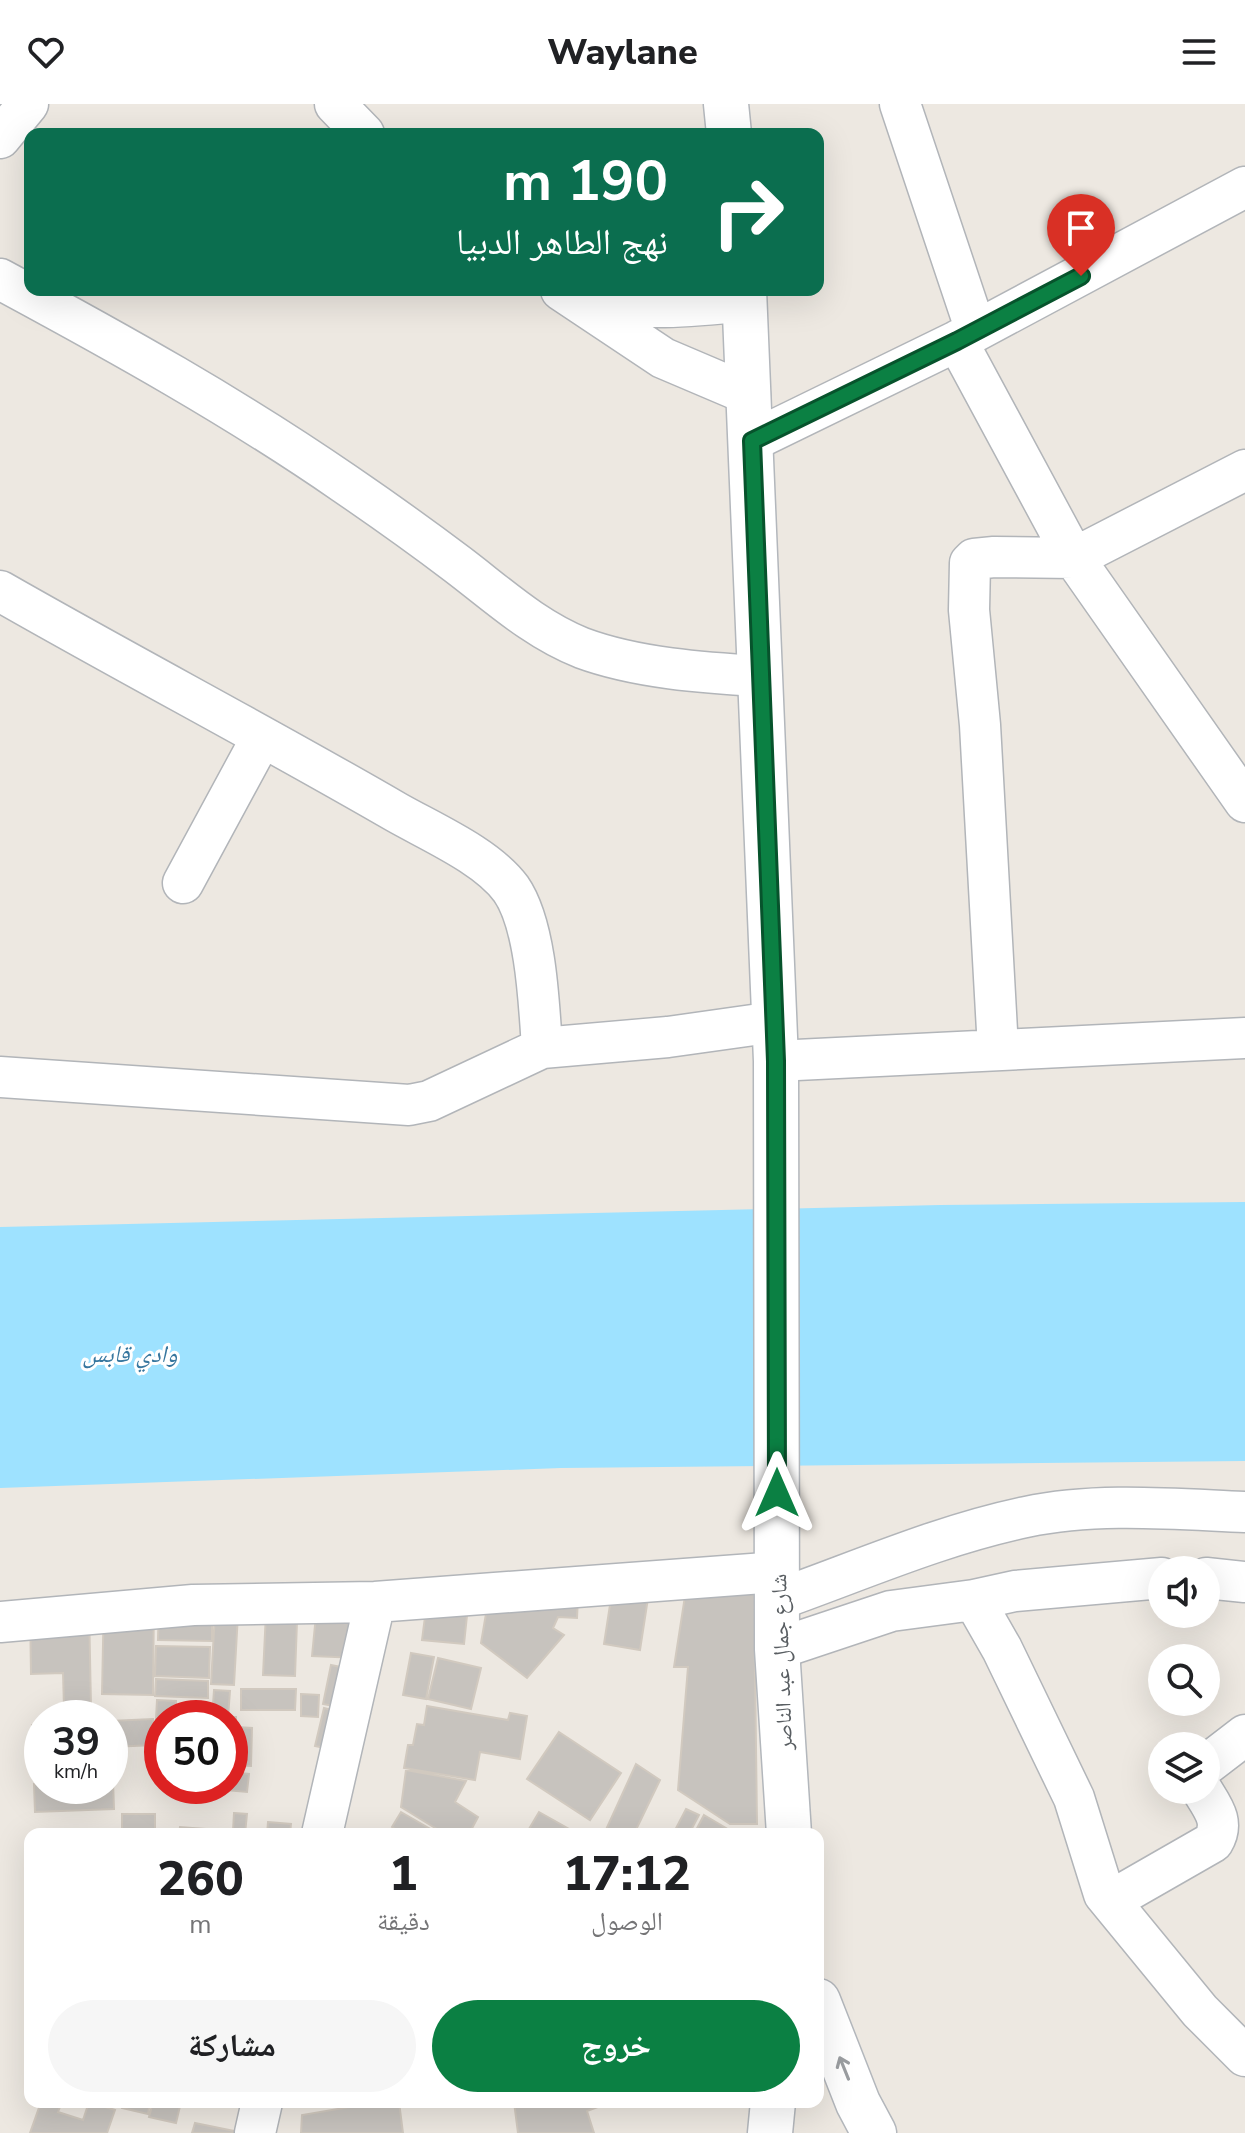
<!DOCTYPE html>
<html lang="ar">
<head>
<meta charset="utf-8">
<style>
  :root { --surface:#fff; --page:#f6f6f6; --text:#202124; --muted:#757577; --accent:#0b8043 }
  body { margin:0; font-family:"Nunito Sans","Noto Naskh Arabic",sans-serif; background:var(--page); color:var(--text); direction:rtl; height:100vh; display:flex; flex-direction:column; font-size:30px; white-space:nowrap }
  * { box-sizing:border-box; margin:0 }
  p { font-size:26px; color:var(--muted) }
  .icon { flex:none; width:44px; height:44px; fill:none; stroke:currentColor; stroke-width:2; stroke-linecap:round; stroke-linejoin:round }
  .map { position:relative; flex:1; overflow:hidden; direction:ltr }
  .sheet { position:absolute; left:24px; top:1724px; width:800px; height:280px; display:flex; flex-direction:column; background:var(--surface); border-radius:16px; box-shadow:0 8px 32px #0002; direction:rtl }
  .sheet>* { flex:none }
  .banner { position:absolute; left:24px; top:24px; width:800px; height:168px; border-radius:16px; box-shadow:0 8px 32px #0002; direction:rtl; background:#0b6e4f; color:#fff; overflow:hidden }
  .controls { position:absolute; left:1148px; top:1452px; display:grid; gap:16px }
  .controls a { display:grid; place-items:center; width:72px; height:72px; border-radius:50%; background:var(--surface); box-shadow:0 8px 32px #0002; font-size:40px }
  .speed { position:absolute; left:24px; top:1596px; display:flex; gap:16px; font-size:40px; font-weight:700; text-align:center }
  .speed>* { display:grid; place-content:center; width:104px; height:104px; border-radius:50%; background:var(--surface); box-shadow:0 8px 32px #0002; line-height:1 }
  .speed small { font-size:20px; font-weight:400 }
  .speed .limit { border:12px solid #d22; background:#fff; color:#111 }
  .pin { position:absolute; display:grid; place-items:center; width:68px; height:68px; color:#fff; margin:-82px -34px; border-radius:50% 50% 50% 0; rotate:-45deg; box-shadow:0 0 8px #0007 }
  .pin .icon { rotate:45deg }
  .me { position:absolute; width:88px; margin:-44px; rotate:0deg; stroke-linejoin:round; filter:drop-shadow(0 0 6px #0008) }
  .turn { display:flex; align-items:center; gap:28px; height:168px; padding:0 24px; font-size:36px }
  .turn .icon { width:104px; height:104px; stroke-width:2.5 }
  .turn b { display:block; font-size:56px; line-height:68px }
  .eta { display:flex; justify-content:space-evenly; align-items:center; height:136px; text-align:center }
  .eta b { font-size:48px; font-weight:800; line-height:56px }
  .button { display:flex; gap:16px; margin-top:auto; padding:16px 24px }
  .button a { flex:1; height:92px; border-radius:48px; background:var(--accent); color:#fff; font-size:32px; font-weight:800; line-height:92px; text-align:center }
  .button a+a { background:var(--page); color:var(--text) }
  header { display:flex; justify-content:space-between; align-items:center; height:104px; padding:0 24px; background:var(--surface); font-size:36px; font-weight:800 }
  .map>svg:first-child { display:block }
</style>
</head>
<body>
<header><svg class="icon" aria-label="menu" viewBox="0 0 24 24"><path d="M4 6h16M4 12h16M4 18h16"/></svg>Waylane<svg class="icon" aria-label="heart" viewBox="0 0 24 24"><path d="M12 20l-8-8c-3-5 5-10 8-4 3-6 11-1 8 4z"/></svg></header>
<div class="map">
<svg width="1245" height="2029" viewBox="0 0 1245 2029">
  <rect width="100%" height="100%" fill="#ede8e1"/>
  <path fill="#9ee2ff" d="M1245,1098v259l-684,7 -561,20v-261l940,-22z"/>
  <path fill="#c7c3be" stroke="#d1c9bf" stroke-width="2" d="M614,1475l36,6 -10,65 -36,-6z
    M687,1479l67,7 3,234h-27l-52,-34 10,-123h-14z
    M490,1486l88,8 -1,20 -19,-1 -5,11 11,7 -37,43 -46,-35z
    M267,1488l31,2 -3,82 -32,-1z
    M104,1491l50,1 -1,99 -51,-1z
    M427,1497l41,5 -4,38 -42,-4z
    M159,1498l53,1v38l-54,-1z
    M317,1501l55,1 -13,52 -47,-2z
    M89,1503l2,100h-27l-1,-34 -32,1 -1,-66z
    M215,1509l23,1 -4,71 -23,-1z
    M156,1542l54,1 -1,31 -54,-2z
    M411,1549l23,4 -8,42 -23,-4z
    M438,1554l43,10 -10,41 -43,-10z
    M331,1561l25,5 -7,39 -26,-5z
    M156,1575l52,2v17l-53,-2z
    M241,1585h55l-1,21h-54z
    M214,1586l16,1 -2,26h8v10l16,1 -1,38 -21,-1v-47l-23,-2v-11h6z
    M301,1590l18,1 -1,22 -17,-1z
    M157,1596l19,1 -1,17h-13v40l-8,-1z
    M427,1602l81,14 2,-7 17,3 -7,43 -40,-7 -5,28 -71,-12 4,-23h5l4,-21 7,1z
    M324,1604l23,6 -8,37 -24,-5z
    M153,1615l1,26 -43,2 1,26h-2v-52z
    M32,1621h10v52h-8z
    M559,1628l62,41 -31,47 -63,-41z
    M636,1660l24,16 -26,54h-30z
    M406,1666l60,11 -11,21 23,15 -9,17h-24l-44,-27z
    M230,1668l19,2 -2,18 -66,-6h49z
    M110,1677h3l1,28 -79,3 -1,-28 76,2z
    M686,1705l13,6 -10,19h-16z
    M401,1708l38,22h-35l-12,-7z
    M539,1708l39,22h-52z
    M234,1709l13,1 -2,20h-66l1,-7 53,4z
    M122,1710h33v20h-33z
    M704,1711l32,19h-42z
    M268,1718l23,2 -1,10h-23z
    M41,1998h21l-4,10 25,8 6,-18 26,8 -8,23h-77z
    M123,1998h27l-2,12 -26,-6z
    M153,1998h28l-5,21 -27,-6z
    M379,1998h20l4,31h-102l1,-18z
    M514,1998h97l-24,9 7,22h-76z
    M195,2019l49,10h-52z"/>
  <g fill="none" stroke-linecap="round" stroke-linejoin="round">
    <g stroke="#b2b5b9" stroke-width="43">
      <path id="minor" d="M335,0l29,30
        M900,0l76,227
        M0,34l28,-34
        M0,175c117,63 234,128 344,204 38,26 76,53 113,81 41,31 77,65 125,84 54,20 122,25 179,28
        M561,186l102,68 87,37
        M584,197c55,10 106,6 161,0
        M957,237l117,217 171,244
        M752,337l205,-100 288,-154
        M0,487c131,75 265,145 396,221 35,20 91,44 115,77 25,36 28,114 31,159l126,-11 107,-15
        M183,779l79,-146
        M998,945l-18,-324 -11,-115 1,-47 4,-4 20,-2 80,1 171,-88
        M776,957l469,-23
        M0,973l409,28 20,-4 113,-53
        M1206,1474l39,4
        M777,1496c82,-29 163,-65 249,-83 71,-15 147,-8 219,-5
        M974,1496l41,-9 147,-13
        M0,1518l193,-17 182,-3 402,-30
        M777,1545l114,-38 83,-11 28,49 72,149 30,96 96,117 45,45
        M1206,1661l39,-30
        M322,1730l53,-232
        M1110,1797l103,-59c12,-20 0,-34 -11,-52
        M255,2029l7,-31"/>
    </g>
    <g stroke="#b3b7bc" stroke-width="47">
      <path id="secondary" d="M726,0l3,30
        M744,186l32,771 1,588 12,185
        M818,1897l40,102 16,30
        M770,2029l3,-31"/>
    </g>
    <use href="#minor" stroke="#fff" stroke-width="40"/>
    <use href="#secondary" stroke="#fff" stroke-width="44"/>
  </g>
  <defs><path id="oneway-shaft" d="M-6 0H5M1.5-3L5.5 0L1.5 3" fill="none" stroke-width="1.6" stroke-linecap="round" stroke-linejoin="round" transform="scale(2)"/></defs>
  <use stroke="#9b9ea1" href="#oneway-shaft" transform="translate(844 1964) rotate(-112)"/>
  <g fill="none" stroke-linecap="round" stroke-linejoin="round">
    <g stroke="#07532c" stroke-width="20">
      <path id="route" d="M777,1389l-1,-432 -24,-620 205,-100 124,-65"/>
    </g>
    <use href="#route" stroke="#0b8043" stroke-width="14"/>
  </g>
  <g text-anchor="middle" stroke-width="6" stroke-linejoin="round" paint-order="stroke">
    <g font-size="22" fill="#595e62" stroke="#fff">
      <text transform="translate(781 1558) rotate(-92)" y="8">شارع جمال عبد الناصر</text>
    </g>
    <g font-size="24" font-style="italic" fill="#37779f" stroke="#fff">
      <text x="130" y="1258">وادي قابس</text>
    </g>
  </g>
</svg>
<div class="controls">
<a><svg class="icon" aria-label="sound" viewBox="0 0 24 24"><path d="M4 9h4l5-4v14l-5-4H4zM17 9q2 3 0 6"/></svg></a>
<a><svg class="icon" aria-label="search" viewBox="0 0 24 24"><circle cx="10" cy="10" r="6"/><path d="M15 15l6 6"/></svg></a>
<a><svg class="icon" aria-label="layers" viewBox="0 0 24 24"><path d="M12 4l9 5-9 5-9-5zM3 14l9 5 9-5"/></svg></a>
</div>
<div class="speed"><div>39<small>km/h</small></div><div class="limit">50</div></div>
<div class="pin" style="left:1081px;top:172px;background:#d93025"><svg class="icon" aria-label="arrive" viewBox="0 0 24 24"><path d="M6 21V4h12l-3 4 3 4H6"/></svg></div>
<svg class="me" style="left:777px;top:1389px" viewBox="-20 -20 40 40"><path d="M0-17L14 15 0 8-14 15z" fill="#0b8043" stroke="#fff" stroke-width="4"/></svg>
<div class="banner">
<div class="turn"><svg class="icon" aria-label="right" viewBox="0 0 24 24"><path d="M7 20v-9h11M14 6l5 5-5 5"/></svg><div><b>190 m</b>نهج الطاهر الدبيا</div></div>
</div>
<section class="sheet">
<div class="eta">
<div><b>17:12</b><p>الوصول</p></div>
<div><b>1</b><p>دقيقة</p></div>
<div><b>260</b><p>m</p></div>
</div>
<div class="button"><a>خروج</a><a>مشاركة</a></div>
</section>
</div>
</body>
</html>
